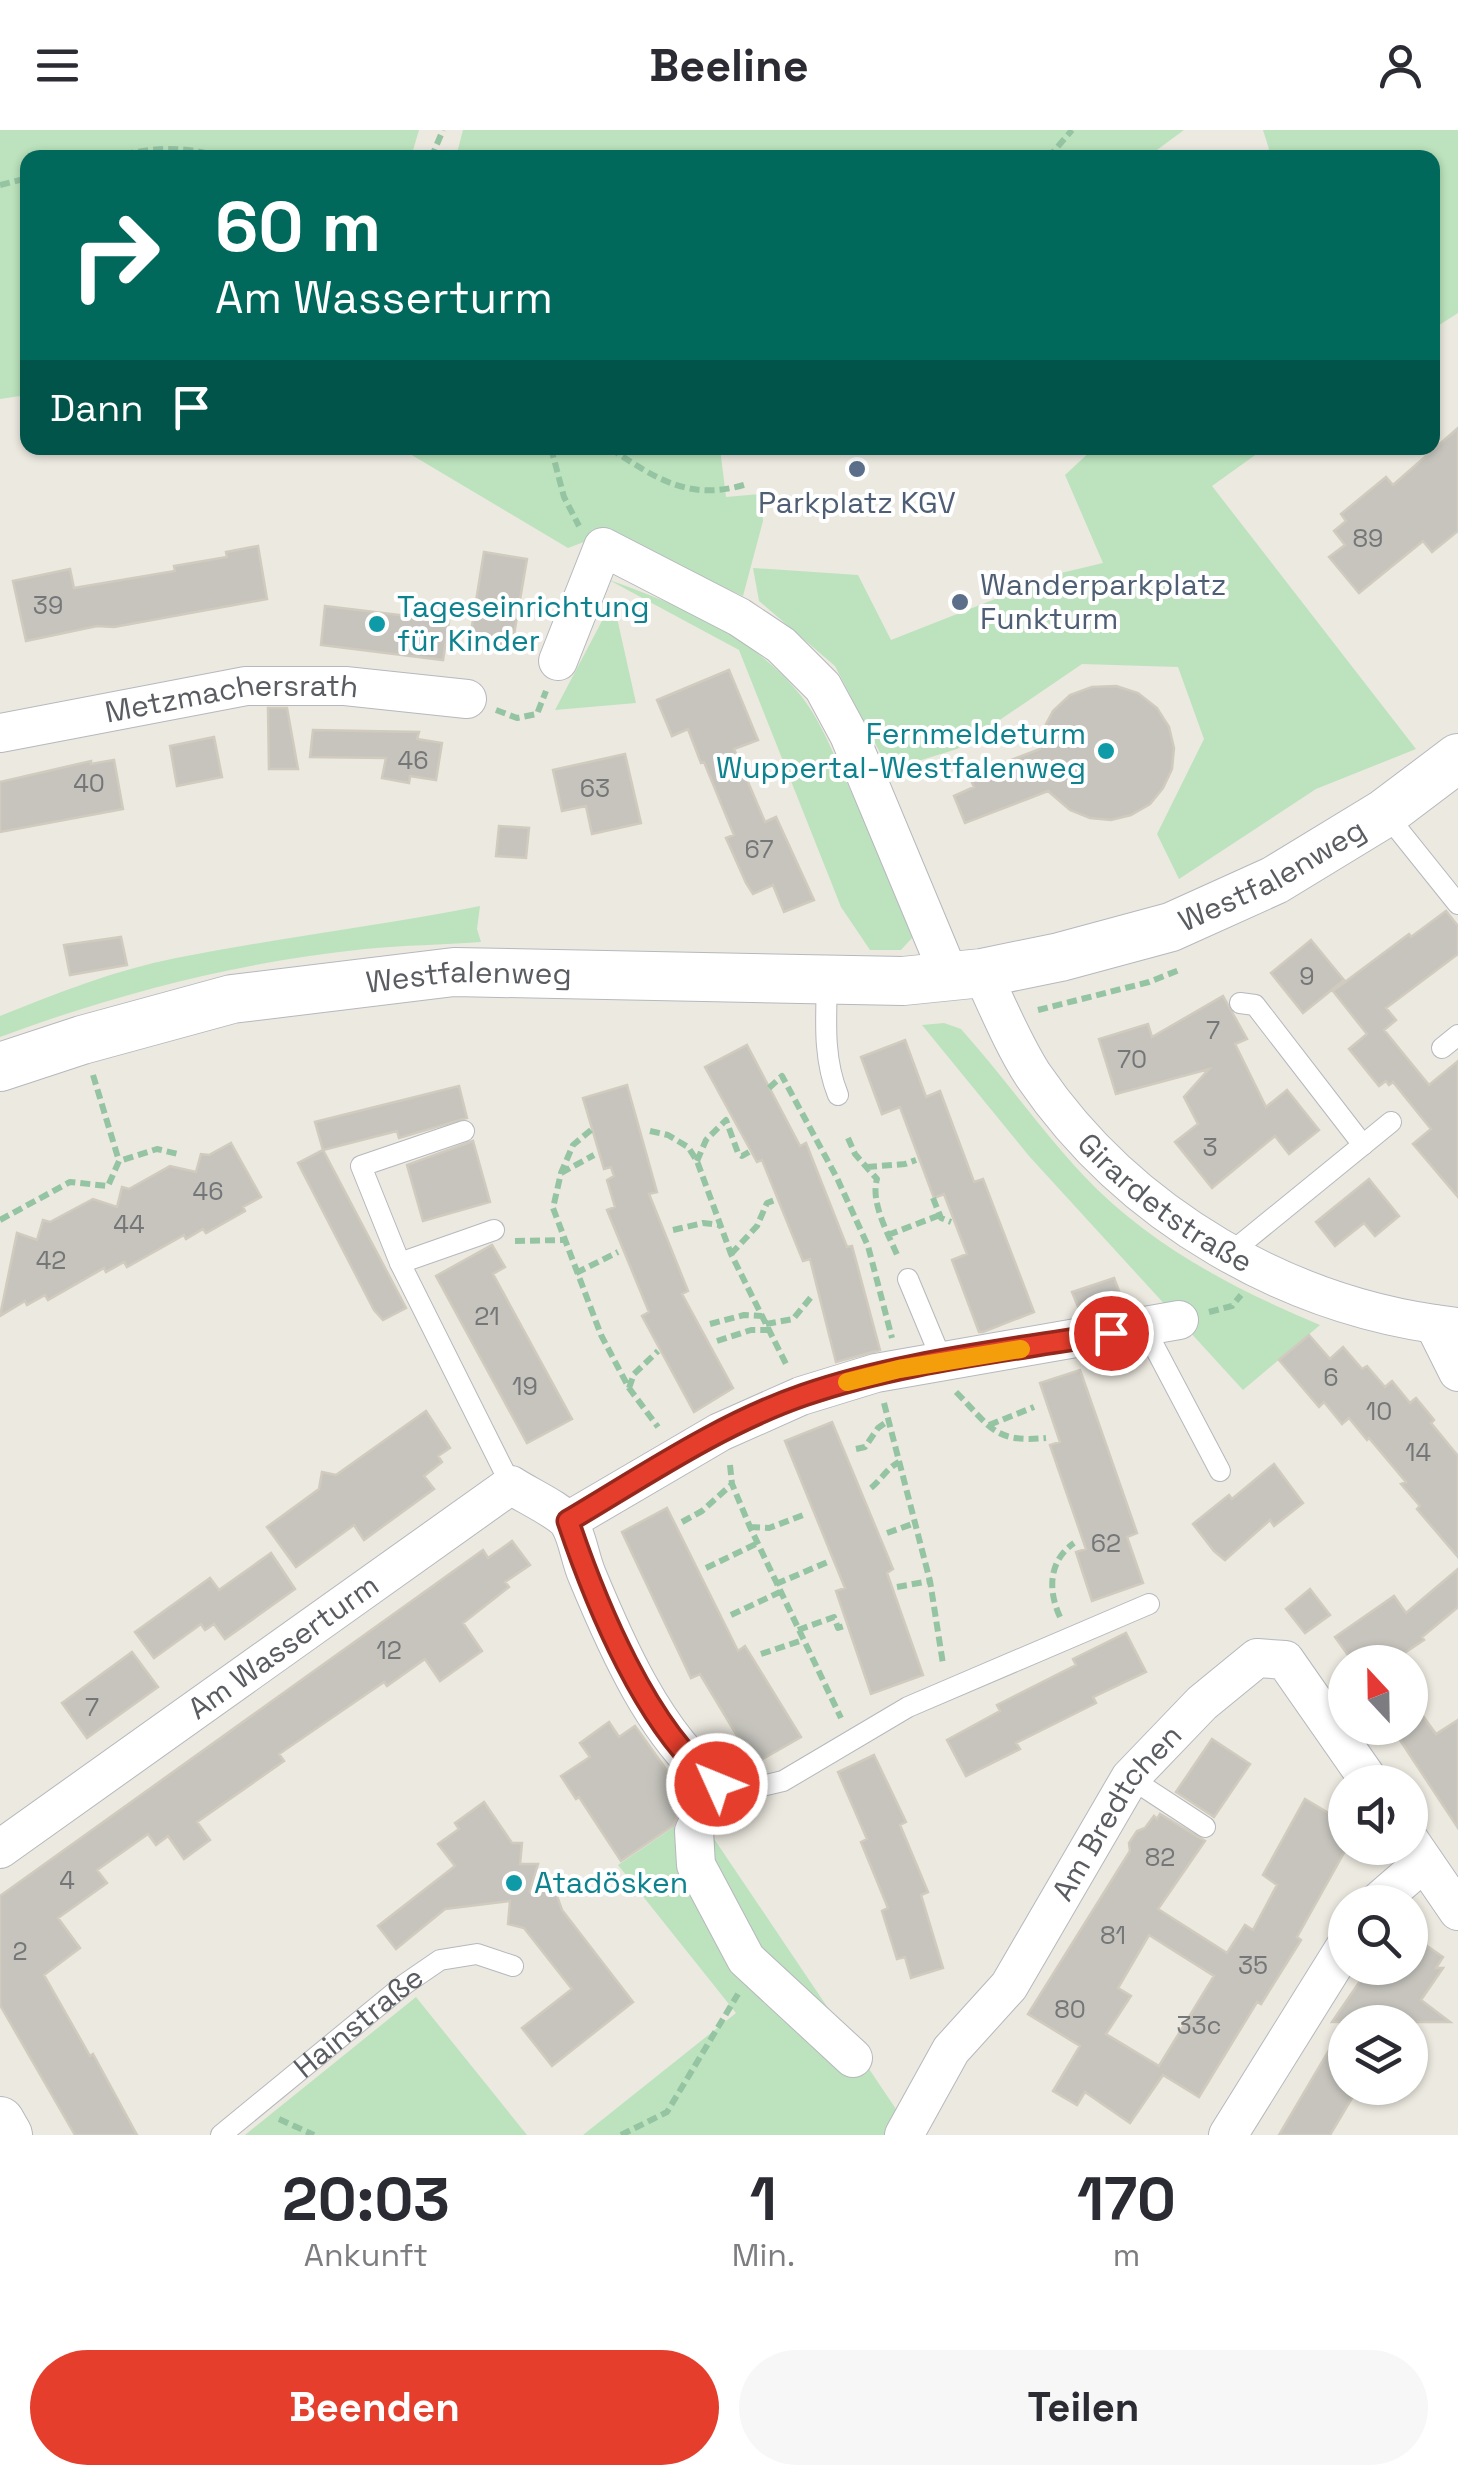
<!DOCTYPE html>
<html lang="de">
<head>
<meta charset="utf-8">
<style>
  :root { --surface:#fff; --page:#f7f7f7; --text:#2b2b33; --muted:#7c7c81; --accent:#e53e2c }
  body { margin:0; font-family:"Space Grotesk",sans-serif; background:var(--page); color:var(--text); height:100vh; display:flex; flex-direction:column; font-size:38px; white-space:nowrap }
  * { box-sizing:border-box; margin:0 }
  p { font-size:32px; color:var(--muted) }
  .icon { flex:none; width:55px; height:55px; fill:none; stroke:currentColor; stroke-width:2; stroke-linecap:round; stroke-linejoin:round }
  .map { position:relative; height:2005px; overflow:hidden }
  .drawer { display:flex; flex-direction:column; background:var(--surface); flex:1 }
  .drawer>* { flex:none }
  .hud { position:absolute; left:20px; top:20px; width:1420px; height:305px; border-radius:20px; box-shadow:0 2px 8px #0004; background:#00695c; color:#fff; overflow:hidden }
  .needle { width:65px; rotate:338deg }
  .fabs { position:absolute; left:1328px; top:1515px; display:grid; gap:20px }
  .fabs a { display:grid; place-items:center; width:100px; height:100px; border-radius:50%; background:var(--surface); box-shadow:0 2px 8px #0004; font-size:50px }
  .pin { position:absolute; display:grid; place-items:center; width:85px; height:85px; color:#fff; margin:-42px; border:5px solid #fff; border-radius:50%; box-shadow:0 2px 10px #0007 }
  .me { position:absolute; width:110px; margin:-55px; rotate:314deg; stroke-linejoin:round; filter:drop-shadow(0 0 8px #0008) }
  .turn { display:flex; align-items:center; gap:35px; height:210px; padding:0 30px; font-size:45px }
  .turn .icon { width:130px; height:130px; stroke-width:2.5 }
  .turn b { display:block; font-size:70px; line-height:85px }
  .then { display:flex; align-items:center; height:95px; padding:0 30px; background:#0003; gap:20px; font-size:38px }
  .eta { display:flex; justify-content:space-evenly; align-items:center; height:170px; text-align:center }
  .eta b { font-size:60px; font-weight:700; line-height:70px }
  .primary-button { display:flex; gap:20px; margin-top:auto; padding:20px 30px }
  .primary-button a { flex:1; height:115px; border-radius:60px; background:var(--accent); color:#fff; font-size:40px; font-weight:700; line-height:115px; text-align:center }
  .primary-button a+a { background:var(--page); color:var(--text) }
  header { display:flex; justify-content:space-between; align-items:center; height:130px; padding:0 30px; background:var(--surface); font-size:45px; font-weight:700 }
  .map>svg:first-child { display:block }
</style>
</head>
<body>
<header><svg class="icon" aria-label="menu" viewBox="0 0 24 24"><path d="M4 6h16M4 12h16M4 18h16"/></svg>Beeline<svg class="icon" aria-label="person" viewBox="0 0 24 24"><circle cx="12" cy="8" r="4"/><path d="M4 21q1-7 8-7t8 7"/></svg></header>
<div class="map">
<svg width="1458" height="2005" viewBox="0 0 1458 2005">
  <rect width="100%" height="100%" fill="#ece9e0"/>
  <path fill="#bce3bd" d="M0,0h419l-8,27 -383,1 -1,237 -27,4z
    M463,0h721l-38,28 -690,-1z
    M1263,0h195v183l-25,16 -1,-171 -169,-1 6,-8z
    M400,318h320l6,49 34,-3 3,27 -20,75 -138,-62 -37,14z
    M1094,318h171l-53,38 204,263 -100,40 -137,90 -22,-45 47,-95 -26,-72 -96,-3 -125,85 -68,21 -54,-104 -76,-65 -6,-33 105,7 33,65 170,-67 42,-10 -38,-88z
    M609,450c71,25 145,56 193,117 20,26 32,59 46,88 21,46 42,92 63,139l1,14 -11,12h-31l-29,-43 -102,-257z
    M613,470l23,103 -81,7z
    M480,776l-3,23 4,13c-39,3 -77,3 -116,7 -125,13 -247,44 -365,88v-21c57,-23 115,-46 176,-58 101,-20 203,-32 304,-52z
    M944,893l17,6c43,48 79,100 123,147 65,69 150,113 236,149l-77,65 -214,-234 -107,-131z
    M696,1682l204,303 -11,20h-306l153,-122 -118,-148z
    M416,1867l111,138h-282z"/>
  <path fill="#c6c4bd" stroke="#d0cbbe" stroke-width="2.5" fill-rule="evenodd" d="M1458,298v103l-26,21 -9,-11 -64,52 -30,-36 16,-12 -11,-14 12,-10 -5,-7 45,-37 7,8z
    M258,416l9,53 -153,28 -17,-1 -71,15 -13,-60 57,-12 4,19 101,-17 -1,-5 53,-9 -1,-5z
    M484,422l43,7 -15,87 -42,-8z
    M325,476l124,15 -6,39 -122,-15z
    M729,540l29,70 -24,9 31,73 11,-5 38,83 -30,12 -11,-27 -20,9 -7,-11 -20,-45 8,-3 -30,-73 -3,1 -13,-34 -16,7 -15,-36z
    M1116,556l22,7 19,15 12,19 5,21 -2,21 -9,19 -13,16 -19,11 -20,5 -21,-2 -20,-8 -22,-19 -83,32 -11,-27 20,-9 -5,-11 71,-27 2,-17 11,-21 17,-16 22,-8z
    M268,578h19l11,61h-29z
    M313,600l106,2 -2,7 25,4 -6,37 -26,-4 -1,7 -27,-5 4,-20 -76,-1z
    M214,607l8,40 -45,9 -7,-40z
    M625,624l16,69 -49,11 -6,-28 -24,5 -9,-41z
    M114,630l9,49 -123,23v-50l91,-21v3z
    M499,696l30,2 -3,30 -30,-2z
    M1446,781l12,15v28l-72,54 10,12 -12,10 45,55 29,-24v136l-45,-53 18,-15 -38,-47 -4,3 -3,-4 -7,5 -30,-37 18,-15 -34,-43 76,-57 2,3z
    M121,807l6,28 -57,10 -6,-30z
    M1311,810l33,40 -41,33 -32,-40z
    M1223,866l24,43 -12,5 31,63 21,-17 32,40 -30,24 -14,-18 -63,52 -37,-46 23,-18 -14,-27 25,-28 -93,25 -17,-55 49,-15 4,13z
    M905,910l21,57 14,-6 34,91 9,-3 51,133 -51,20h-4l-27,-72 15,-6 -23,-60 -10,4 -34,-91 -18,7 -21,-57z
    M747,915l53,101 6,-3 41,104 5,-1 28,104 -44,12 -26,-103 -7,2 -41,-101 -5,2 -52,-95z
    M627,955l30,107 -8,2 39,97 -6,3 51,94 -39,24 -52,-96 7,-4 -42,-102 8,-3 -8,-27 7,-4 -3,-9 -7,2 -21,-71z
    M459,956l8,32 -68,20 -2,-7 -74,19 -8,-28z
    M473,1011l17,61 -67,19 -16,-56z
    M231,1013l30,54 -18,10 2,4 -39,22 -3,-4 -17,10 -2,-4 -57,32 -3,-5 -18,10 -2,-4 -56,32 -3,-5 -18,10 -2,-4 -25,15 17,-83 20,7 6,-20 7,2 43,-23 24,8 5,-20 7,2 41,-23 26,6 5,-18 8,1z
    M323,1020l83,158 -23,12 -9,-10 -76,-147z
    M1369,1049l30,37 -24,20 -11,-13 -29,23 -19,-24z
    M492,1115l13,22 -12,7 79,145 -45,24 -91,-167z
    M1114,1148l10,26 -43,10 -9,-22z
    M1309,1205l21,24 13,-12 19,22 5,-3 18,21 7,-6 18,22 6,-5 18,22 -3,3 27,33v101l-41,-48 3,-3 -19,-22 5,-2 -37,-44 -2,2 -18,-22 -7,6 -18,-22 -5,5 -40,-47z
    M1080,1240l57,163 -10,4 16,46 -51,18 -16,-49 10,-3 -36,-104 10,-3 -20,-59z
    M426,1281l24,37 -12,8 4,6 -18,14 10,13 -70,51 -10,-15 -58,42 -29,-40 52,-38 3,-17 14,3z
    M832,1292l61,147 -6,4 36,102 -52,19 -35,-103 9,-3 -60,-147z
    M1274,1334l29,39 -29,23 -4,-6 -45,40 -11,-9 -21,-27 36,-29 3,4z
    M667,1378l71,143 7,-5 56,91 -47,27 -54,-90 -9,4 -69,-146z
    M512,1411l18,24 -25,17 4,5 -46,36 19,28 -42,30 -15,-22 -38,27 -3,-4 -105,72 5,7 -87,61 13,18 -26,19 -16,-23 -12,9 -8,-11 -51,36 10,13 -49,35 22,30 -36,27 46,81 3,-2 44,81h-62l-75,-130v-109l483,-346 5,8z
    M271,1423l24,36 -70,50 -11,-15 -9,6 -4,-6 -47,34 -19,-26 75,-54 9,12z
    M1458,1439v38l-36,30 2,3 -33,22h-38l-18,-25 59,-41 12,17z
    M1310,1459l20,26 -25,18 -19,-24z
    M1126,1503l20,39 -53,25 3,6 -80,40 4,6 -54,27 -19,-36 53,-29 -3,-6 79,-40 -3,-6z
    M132,1522l26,35 -71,51 -25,-35z
    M1410,1568l26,36 22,-14v108l-66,-100h18z
    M609,1592l10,15 16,-11 51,71 -13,29 -52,35 -42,-64 -3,2 -15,-23 29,-19 -10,-14z
    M1212,1609l38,25 -36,53 -38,-25z
    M874,1625l32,67 -6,3 28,67 -7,3 22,73 -32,10 -6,-21 -8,2 -15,-48 6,-3 -27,-66 6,-3 -29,-67z
    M1305,1669l30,18 -5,9 15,9v16l-48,86 4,3 -40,64 -4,-2 -58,95 -36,-22 -33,48 -45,-31 -8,13 -24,-14 27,-45 -52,-32 102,-163 -1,-8 8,-12 8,-3 9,-12 3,3 3,-5 45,27 -47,68 69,44 18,-28 8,5 24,-45 -14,-10zM1149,1805l65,41 -55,90 -53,-32 25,-38 -13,-8z
    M484,1672l28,41h10l-2,21h18l-8,27 23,-6 9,25 71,92 -81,64 -30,-38 50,-39 -48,-61 -16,-4 2,-23 -65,8 -49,40 -18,-23 77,-60 -17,-22 21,-15 -4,-6z
    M1410,1804l33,23 -7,11h7l-22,32 29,22h-118l37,-54h41z
    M1345,1893v65h13l-28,47h-51z"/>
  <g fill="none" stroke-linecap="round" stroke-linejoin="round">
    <g stroke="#b6b8bd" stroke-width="22">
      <g id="service">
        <path d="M1385,683l73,91"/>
        <path d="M827,851c-1,39 -4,77 11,114"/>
        <path d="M1240,873l15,2 108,140"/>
        <path d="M1442,918l16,-13"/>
        <path d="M464,1001l-103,35 39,97 111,222"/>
        <path d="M1229,1124l162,-132"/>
        <path d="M400,1133l94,-33"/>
        <path d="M908,1149l35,84"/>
        <path d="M1144,1197l76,144"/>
        <path d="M1130,1648l75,49"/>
        <path d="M717,1654l32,5 34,-8 125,-74 241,-103"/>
        <path id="s1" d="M221,2005l184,-151 35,-24 37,-6 36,12"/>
      </g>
    </g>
    <g stroke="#b6b8bd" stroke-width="40">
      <g id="minor">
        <path d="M558,531l45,-114 136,70 42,28 42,42 26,48 101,242"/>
        <path id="s2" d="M0,603l246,-47h99l122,13"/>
        <path id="s3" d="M982,843c16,34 31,71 51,102 96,141 257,234 425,252"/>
        <path d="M1434,1194l24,48"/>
        <path d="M568,1391l152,-89 81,-36 75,-23 303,-53"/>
        <path d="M1410,1711l48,70"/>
        <path id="s4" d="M0,1719l511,-364c13,9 50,26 58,38 9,15 11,36 18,52 29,70 69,162 130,209l-23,47 2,34 50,94 107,99"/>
        <path d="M1378,1772l46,-40"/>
        <path id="s5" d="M904,2005l47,-85 58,-64 121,-208 72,-75 55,-45 28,2 85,122"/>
        <path d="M1228,2005l117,-188"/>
      </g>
    </g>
    <g stroke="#b6b8bd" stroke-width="50">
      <g id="tertiary">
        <path id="s6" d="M0,937l82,-27 150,-41 222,-27 449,9 79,-8 78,-16 111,-30 104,-47 110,-67 73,-55"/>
        <path d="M0,1991l8,14"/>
      </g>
    </g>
    <path stroke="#95c4a3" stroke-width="6" stroke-dasharray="10 5" stroke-linecap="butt" d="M109,28c38,-10 75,-14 112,0
      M431,28l12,-28
      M1048,28l24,-28
      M0,55l28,-7
      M551,318l13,49 15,29
      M610,318c46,31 80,54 137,36
      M496,580l21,8 20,-4 9,-23
      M1038,880l111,-28 30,-12
      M93,945l26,86
      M769,958l13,-12 55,102 31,68 24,92
      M591,1000l-18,15 -12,28 -8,35 48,127 28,53 29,39
      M650,1001l18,4 20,12 9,14 34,93 57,114
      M848,1008l7,16 22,25c-7,24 12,56 21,78
      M697,1031l9,-21 20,-20 12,33 4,3 7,-4
      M867,1037l38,-3 11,-4
      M561,1043l33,-18
      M933,1068l8,20 10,4
      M0,1090l70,-38 38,4 11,-25 38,-12 21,5
      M673,1100l30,-7 17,2
      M888,1105l52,-20
      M515,1111l48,-1
      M731,1124l26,-28 10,-23 8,-3
      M576,1143l42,-21
      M1209,1182l23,-6 9,-11
      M710,1194l34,-9 18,1
      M766,1194l27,-5 19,-23
      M717,1211l34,-11h19
      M629,1258l5,-14 24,-23
      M956,1262c35,35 37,51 90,46
      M884,1273l46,178 13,83
      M989,1295l45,-18
      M856,1319l9,-2 13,-19 10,-7
      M730,1335l2,19 18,43 91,191
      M871,1358c10,-8 16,-20 28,-26
      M682,1392l20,-11 30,-27
      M750,1397l19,1 37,-14
      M887,1403l28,-10
      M706,1438l52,-25
      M776,1454l54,-23
      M897,1457l33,-6
      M731,1485l49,-23
      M1060,1487c-12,-26 -12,-56 14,-74
      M798,1500l36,-13 4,11 9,-3
      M761,1524l42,-14
      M279,1989l35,16
      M621,2005l46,-23 71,-118"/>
    <use href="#service" stroke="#fff" stroke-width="20"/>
    <use href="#minor" stroke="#fff" stroke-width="38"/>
    <use href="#tertiary" stroke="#fff" stroke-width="48"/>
  </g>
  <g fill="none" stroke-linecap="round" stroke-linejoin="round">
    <g stroke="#95281d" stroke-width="25">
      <path id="route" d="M717,1654c-70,-54 -121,-180 -149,-263 76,-45 152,-97 236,-126 98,-34 205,-44 307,-62"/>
    </g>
    <use href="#route" stroke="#e53e2c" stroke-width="18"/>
    <path stroke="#f59e0b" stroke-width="18" d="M847,1252l52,-13 122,-20"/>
  </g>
  <g fill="#5c6f8a" stroke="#fff" stroke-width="4">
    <circle cx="857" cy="339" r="10"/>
    <circle cx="960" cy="472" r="10"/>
  </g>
  <g fill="#0f9aa8" stroke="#fff" stroke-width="4">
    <circle cx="377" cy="494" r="10"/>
    <circle cx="1106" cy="621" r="10"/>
    <circle cx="514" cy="1753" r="10"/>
  </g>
  <g text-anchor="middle" stroke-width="8" stroke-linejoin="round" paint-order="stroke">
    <g font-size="25" fill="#747678">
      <text x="1368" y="417">89</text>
      <text x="48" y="484">39</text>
      <text x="413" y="639">46</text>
      <text x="89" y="662">40</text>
      <text x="595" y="667">63</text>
      <text x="759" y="728">67</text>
      <text x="1307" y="855">9</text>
      <text x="1213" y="909">7</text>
      <text x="1132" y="938">70</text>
      <text x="1210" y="1026">3</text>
      <text x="208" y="1070">46</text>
      <text x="129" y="1103">44</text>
      <text x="51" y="1139">42</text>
      <text x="487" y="1195">21</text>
      <text x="1331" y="1256">6</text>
      <text x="525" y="1265">19</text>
      <text x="1379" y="1290">10</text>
      <text x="1418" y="1331">14</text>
      <text x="1106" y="1422">62</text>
      <text x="389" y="1529">12</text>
      <text x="92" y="1586">7</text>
      <text x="1160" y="1736">82</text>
      <text x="67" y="1759">4</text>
      <text x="1113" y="1814">81</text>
      <text x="20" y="1830">2</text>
      <text x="1253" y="1844">35</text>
      <text x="1070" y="1888">80</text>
      <text x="1199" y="1904">33c</text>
    </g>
    <g font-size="30" fill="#4e5e75" stroke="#fff">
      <text x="857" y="383">Parkplatz KGV</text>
      <text x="980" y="465" text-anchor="start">Wanderparkplatz<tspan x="980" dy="34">Funkturm</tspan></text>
    </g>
    <g font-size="30" fill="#0d838f" stroke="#fff" text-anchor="start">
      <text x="397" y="487">Tageseinrichtung<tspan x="397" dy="34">für Kinder</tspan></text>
      <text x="1086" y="614" text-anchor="end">Fernmeldeturm<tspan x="1086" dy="34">Wuppertal-Westfalenweg</tspan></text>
      <text x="534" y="1763">Atadösken</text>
    </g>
    <g font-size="30" fill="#595c61" stroke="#fff">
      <text dy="10" stroke="none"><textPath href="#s2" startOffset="235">Metzmachersrath</textPath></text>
      <text dy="10" stroke="none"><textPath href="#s6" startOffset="1302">Westfalenweg</textPath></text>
      <text dy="10" stroke="none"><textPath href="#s6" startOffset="480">Westfalenweg</textPath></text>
      <text dy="10" stroke="none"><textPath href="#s3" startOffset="300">Girardetstraße</textPath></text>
      <text dy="10" stroke="none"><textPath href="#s4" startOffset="348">Am Wasserturm</textPath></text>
      <text dy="10" stroke="none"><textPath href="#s5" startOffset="388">Am Bredtchen</textPath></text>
      <text dy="10" stroke="none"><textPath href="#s1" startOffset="178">Hainstraße</textPath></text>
    </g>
  </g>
</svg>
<div class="fabs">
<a><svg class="needle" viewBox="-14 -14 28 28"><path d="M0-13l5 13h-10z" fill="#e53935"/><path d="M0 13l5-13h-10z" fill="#7c7c81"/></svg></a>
<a><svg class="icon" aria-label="sound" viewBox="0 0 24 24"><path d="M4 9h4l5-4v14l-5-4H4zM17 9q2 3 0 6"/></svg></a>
<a><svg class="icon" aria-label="search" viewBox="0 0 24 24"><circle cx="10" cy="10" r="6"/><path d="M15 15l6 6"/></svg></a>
<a><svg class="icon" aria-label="layers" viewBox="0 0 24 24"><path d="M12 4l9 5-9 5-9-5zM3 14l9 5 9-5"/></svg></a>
</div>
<div class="pin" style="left:1111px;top:1203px;background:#d93025"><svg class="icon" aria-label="arrive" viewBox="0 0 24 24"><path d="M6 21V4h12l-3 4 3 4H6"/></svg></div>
<svg class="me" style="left:717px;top:1654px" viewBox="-20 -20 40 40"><circle r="17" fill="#e53e2c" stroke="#fff" stroke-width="3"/><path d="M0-11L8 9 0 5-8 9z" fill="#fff"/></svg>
<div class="hud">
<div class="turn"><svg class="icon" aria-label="right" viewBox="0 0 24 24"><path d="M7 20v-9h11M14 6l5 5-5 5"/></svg><div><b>60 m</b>Am Wasserturm</div></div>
<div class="then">Dann<svg class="icon" aria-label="arrive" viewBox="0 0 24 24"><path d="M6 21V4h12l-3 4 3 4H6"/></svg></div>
</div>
</div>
<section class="drawer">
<div class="eta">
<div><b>20:03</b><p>Ankunft</p></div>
<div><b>1</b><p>Min.</p></div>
<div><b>170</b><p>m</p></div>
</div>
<div class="primary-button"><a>Beenden</a><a>Teilen</a></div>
</section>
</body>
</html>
